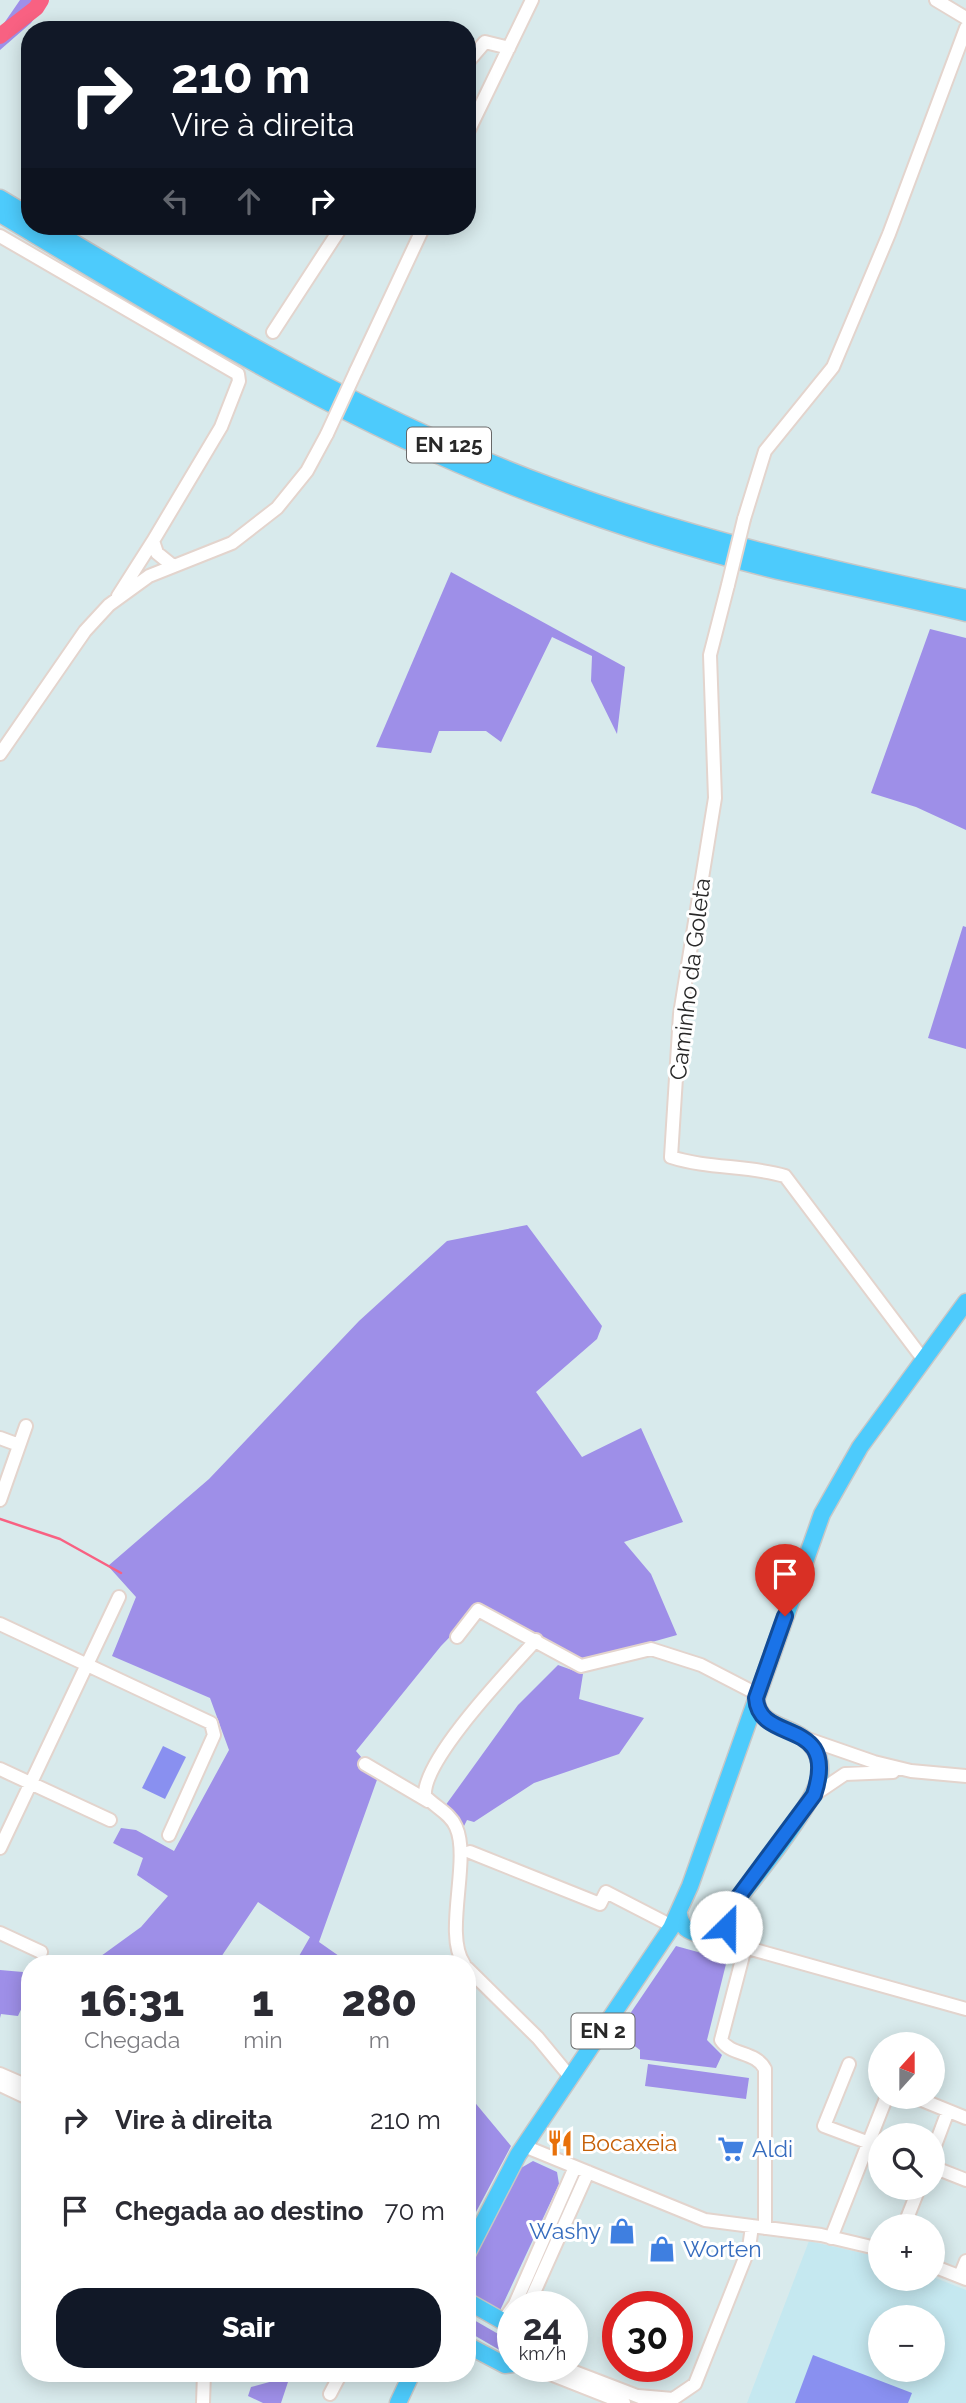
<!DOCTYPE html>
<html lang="pt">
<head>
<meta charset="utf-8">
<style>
  :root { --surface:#fff; --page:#f7f7f7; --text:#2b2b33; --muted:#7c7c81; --accent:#111827 }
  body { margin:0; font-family:Raleway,sans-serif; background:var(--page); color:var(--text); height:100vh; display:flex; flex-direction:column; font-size:26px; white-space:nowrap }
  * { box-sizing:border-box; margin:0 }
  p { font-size:23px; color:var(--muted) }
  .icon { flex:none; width:38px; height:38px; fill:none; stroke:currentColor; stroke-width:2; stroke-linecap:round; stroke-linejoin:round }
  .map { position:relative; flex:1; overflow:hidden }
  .side { position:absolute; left:21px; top:1955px; width:455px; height:427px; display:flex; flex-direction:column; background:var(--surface); border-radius:28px; box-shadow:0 4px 18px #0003 }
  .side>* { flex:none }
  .guide { position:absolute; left:21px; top:21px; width:455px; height:214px; border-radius:28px; box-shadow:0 4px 18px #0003; background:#111827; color:#fff; overflow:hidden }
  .needle { width:46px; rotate:21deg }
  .controls { position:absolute; left:868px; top:2032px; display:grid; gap:14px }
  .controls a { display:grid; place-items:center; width:77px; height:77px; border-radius:50%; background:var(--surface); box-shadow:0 4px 18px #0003; font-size:35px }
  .speed { position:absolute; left:497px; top:2291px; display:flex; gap:14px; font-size:35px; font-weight:700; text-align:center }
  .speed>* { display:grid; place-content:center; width:91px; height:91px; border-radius:50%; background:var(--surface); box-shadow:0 4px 18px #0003; line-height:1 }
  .speed small { font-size:18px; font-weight:400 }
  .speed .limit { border:10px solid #d22; background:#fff; color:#111 }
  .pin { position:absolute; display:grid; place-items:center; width:60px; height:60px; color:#fff; margin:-72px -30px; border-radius:50% 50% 50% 0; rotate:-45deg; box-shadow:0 0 7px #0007 }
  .pin .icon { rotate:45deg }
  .me { position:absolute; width:77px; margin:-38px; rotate:23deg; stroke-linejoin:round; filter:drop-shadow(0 0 5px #0008) }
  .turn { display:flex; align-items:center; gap:24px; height:147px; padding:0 35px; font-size:32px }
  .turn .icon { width:91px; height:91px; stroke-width:2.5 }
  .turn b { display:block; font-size:49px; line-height:60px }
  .lanes { display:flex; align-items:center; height:66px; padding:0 35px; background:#0003; justify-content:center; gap:35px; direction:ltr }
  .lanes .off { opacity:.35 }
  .eta { display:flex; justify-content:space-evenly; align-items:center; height:119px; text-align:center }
  .eta b { font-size:42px; font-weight:800; line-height:49px }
  .action { display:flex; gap:14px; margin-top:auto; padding:14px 35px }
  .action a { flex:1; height:80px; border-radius:28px; background:var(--accent); color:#fff; font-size:28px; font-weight:800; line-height:80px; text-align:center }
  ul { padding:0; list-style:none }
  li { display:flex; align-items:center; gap:21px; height:91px; padding:0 35px }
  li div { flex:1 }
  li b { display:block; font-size:26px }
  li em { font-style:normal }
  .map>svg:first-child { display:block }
</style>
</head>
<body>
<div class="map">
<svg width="966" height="2403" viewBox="0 0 966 2403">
  <rect width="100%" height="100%" fill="#d8eaec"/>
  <path fill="#c5e8f0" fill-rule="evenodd" d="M809,2241l71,16v21l53,-1 33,13v113h-219zM880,2317h53v53h-53z"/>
  <path fill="#9e8fe8" d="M20,0h26l-15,23 -31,27v-21z
    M451,572l174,95 -8,67 -26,-53 1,-25 -40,-19 -51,105 -15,-11h-47l-8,22 -55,-6z
    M930,629l36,9v192l-50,-23 -45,-14z
    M963,926l3,1v122l-38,-11z
    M527,1225l75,101 -5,13 -61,53 46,65 59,-29 42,94 -59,20 27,32 26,61 -93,26 -103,-56 -40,41 -85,105 22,26 -59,165 30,21h-54l15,-26 -52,-35 -41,61 -127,1 51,-37 27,-31 -31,-21 6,-17 -30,-15 8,-15 15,2 38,21 55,-101 -19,-52 -98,-42 24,-59 -28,-31 101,-87 150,-158 88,-80z
    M558,1665l25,9 -4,25 65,19 -25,36 -85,29 -60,39 -7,-2 -3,6 -19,-20 73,-101z
    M676,1946l51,14 -20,80 15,15 -6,13 -76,-9v-9l-23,-17z
    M0,1970l23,2c12,16 2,28 -5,44l-17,-2 -1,4z
    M648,2064l101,14 -3,21 -101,-13z
    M467,2093l44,53 -44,83z
    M533,2161l24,11 2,12 -62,133 -30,-16v-28l54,-105z
    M467,2316l45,26 1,9 -10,1 -36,-21z
    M284,2378l4,4 -7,21h-18l-15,-7 3,-9z"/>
  <path fill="#8990f0" d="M163,1746l23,11 -21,42 -23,-11z
    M813,2355l99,38 -4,10h-113z"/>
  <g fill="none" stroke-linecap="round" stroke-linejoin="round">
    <path stroke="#f86182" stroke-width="2.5" d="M0,1519l60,20 61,34"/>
    <path stroke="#f86182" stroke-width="16" d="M0,36l36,-28 5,-8"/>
    <g stroke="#e3d4cd" stroke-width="16">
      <path id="minor" d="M936,0l30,18
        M467,63l18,-21 24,6
        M467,134l65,-134
        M0,236l238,138 1,7 -18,46 -68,114 4,12 16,13
        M273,332l69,-106
        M356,371l68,-145
        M744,519l21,-68 68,-84 56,-133 77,-206
        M728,585l-18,70 5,143 -35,216 -9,143c37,12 77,8 114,19l138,183
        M118,596l35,-55
        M0,754l85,-123 24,-26 40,-29 83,-33 45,-35 30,-37 20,-37
        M0,1438l19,7
        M0,1500l26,-74
        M0,1624l211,99 3,12 -45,100
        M457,1637l21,-27 103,56 70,-17 50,16 56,29
        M802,1737l72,25 37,9 55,5
        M365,1764l63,37
        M0,1769l110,51
        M814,1795l31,-21 48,-2
        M0,1848l119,-251
        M470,1852l130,52 6,-12 66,34
        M0,1933l41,19
        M701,1935l265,74
        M745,1948l-24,92c10,16 35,11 44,29v159
        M464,1964c-21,-30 7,-104 -8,-137 -6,-14 -21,-20 -31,-31 -3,-36 85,-127 111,-156
        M467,1968l71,70 33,40
        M849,2064l-25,62 56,21
        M0,2074l30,13
        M0,2085l30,14
        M912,2096l54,22
        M524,2146l181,74 116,15 59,14
        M933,2151l15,-40
        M933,2167l33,13
        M904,2226l15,-38
        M831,2238l56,-142
        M933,2266l33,13
        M960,2276l6,-15
        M528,2306l60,-134
        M503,2321l12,-17 60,-137
        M530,2366l94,37
        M559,2366l86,33
        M330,2394l11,-21
        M638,2396l35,3 22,-15 54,-136 3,-22
        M203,2403l1,-30"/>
    </g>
    <g stroke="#c7c7c7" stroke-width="19">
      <path id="major" d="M0,198l30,18
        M0,214c177,106 353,215 548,286 72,27 147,50 222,69 65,15 131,28 196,44
        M46,226c162,97 324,193 502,259 135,51 277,83 418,113
        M679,1914c2,14 9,17 22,21l13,-6c24,-30 97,-118 105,-150 4,-17 -3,-33 -17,-42 -19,-13 -44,-12 -46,-39
        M467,2254l51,-99 153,-227 19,-42 132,-372 38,-67 106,-145
        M467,2301l46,26
        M467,2345l38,20 8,-1
        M398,2403l14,-30"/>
    </g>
    <use href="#minor" stroke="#fff" stroke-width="12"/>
    <use href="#major" stroke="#4dcbfc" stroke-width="16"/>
    <g stroke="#e3d4cd" stroke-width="16" stroke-linecap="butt">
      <path id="minor-bridge" d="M327,434l29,-63
        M728,585l16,-66"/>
    </g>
    <use href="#minor-bridge" stroke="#fff" stroke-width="12"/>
  </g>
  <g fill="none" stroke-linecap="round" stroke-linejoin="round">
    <g stroke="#114b97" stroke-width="18">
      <path id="route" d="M726,1927l-1,-12 89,-120c26,-80 -55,-49 -58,-97l29,-82"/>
    </g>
    <use href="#route" stroke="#1a73e8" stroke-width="12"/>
  </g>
  <defs>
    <g id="restaurant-bare" transform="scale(2.1)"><path d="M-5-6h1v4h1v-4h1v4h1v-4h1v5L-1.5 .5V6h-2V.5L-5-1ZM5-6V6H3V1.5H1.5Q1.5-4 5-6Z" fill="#e8710a" stroke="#fff" stroke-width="2.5" paint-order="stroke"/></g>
    <g id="supermarket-bare" transform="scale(2.1)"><path d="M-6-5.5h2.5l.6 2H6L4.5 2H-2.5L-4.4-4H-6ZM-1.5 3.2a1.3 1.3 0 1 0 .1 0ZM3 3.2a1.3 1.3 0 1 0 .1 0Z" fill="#3f7fe0" stroke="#fff" stroke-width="2.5" paint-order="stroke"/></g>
    <g id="shop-bare" transform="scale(2.1)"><path d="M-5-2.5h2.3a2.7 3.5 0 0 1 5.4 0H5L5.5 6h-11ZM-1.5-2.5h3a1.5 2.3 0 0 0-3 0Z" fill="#3f7fe0" stroke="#fff" stroke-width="2.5" paint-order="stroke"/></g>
  </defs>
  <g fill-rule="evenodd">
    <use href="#restaurant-bare" x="560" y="2143"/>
    <use href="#supermarket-bare" x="731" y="2149"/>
    <use href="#shop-bare" x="622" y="2231"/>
    <use href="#shop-bare" x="662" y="2249"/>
  </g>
  <g text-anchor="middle" stroke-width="6" stroke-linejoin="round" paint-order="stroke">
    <g fill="#fff" stroke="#686868" stroke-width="2">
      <rect x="407" y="427.5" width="84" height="35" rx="5"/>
      <rect x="571.5" y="2013.5" width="63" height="35" rx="5"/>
    </g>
    <g font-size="21" font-weight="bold" fill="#282828">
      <text x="449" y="452">EN 125</text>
      <text x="603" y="2038">EN 2</text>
    </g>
    <g font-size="23" fill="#282828" stroke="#fff">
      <text transform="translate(690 979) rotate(-83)" y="8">Caminho da Goleta</text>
    </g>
    <g font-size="23" fill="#c56008" stroke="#fff" text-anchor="start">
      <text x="581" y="2151">Bocaxeia</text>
    </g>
    <g font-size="23" fill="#366cbe" stroke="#fff" text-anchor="start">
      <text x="752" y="2157">Aldi</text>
      <text x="601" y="2239" text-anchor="end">Washy</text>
      <text x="683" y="2257">Worten</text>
    </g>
  </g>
</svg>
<div class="controls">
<a><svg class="needle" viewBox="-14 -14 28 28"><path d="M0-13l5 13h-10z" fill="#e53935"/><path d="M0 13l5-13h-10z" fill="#7c7c81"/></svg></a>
<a><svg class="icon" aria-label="search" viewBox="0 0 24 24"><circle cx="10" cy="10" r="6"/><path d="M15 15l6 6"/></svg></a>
<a>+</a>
<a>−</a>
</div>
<div class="speed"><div>24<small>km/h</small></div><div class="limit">30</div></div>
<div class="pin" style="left:785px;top:1616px;background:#d93025"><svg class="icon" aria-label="arrive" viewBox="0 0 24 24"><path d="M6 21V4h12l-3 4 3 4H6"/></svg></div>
<svg class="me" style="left:726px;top:1927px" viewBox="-20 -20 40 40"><circle r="19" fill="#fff"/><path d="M0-13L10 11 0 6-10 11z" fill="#1a73e8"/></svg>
<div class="guide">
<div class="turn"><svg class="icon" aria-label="right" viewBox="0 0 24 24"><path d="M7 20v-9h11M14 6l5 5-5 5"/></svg><div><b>210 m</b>Vire à direita</div></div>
<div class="lanes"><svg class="icon off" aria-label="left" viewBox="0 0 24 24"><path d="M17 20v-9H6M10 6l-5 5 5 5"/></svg><svg class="icon off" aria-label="ahead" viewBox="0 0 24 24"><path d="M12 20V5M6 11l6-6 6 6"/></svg><svg class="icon" aria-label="right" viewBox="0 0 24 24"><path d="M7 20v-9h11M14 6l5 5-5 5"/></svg></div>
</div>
<section class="side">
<div class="eta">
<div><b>16:31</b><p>Chegada</p></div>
<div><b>1</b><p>min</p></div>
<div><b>280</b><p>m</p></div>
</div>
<ul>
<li><svg class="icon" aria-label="right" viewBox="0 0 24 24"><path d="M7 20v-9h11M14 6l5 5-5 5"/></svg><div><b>Vire à direita</b></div><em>210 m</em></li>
<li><svg class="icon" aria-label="arrive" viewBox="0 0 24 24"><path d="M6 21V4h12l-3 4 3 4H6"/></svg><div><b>Chegada ao destino</b></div><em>70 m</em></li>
</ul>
<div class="action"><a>Sair</a></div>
</section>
</div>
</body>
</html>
